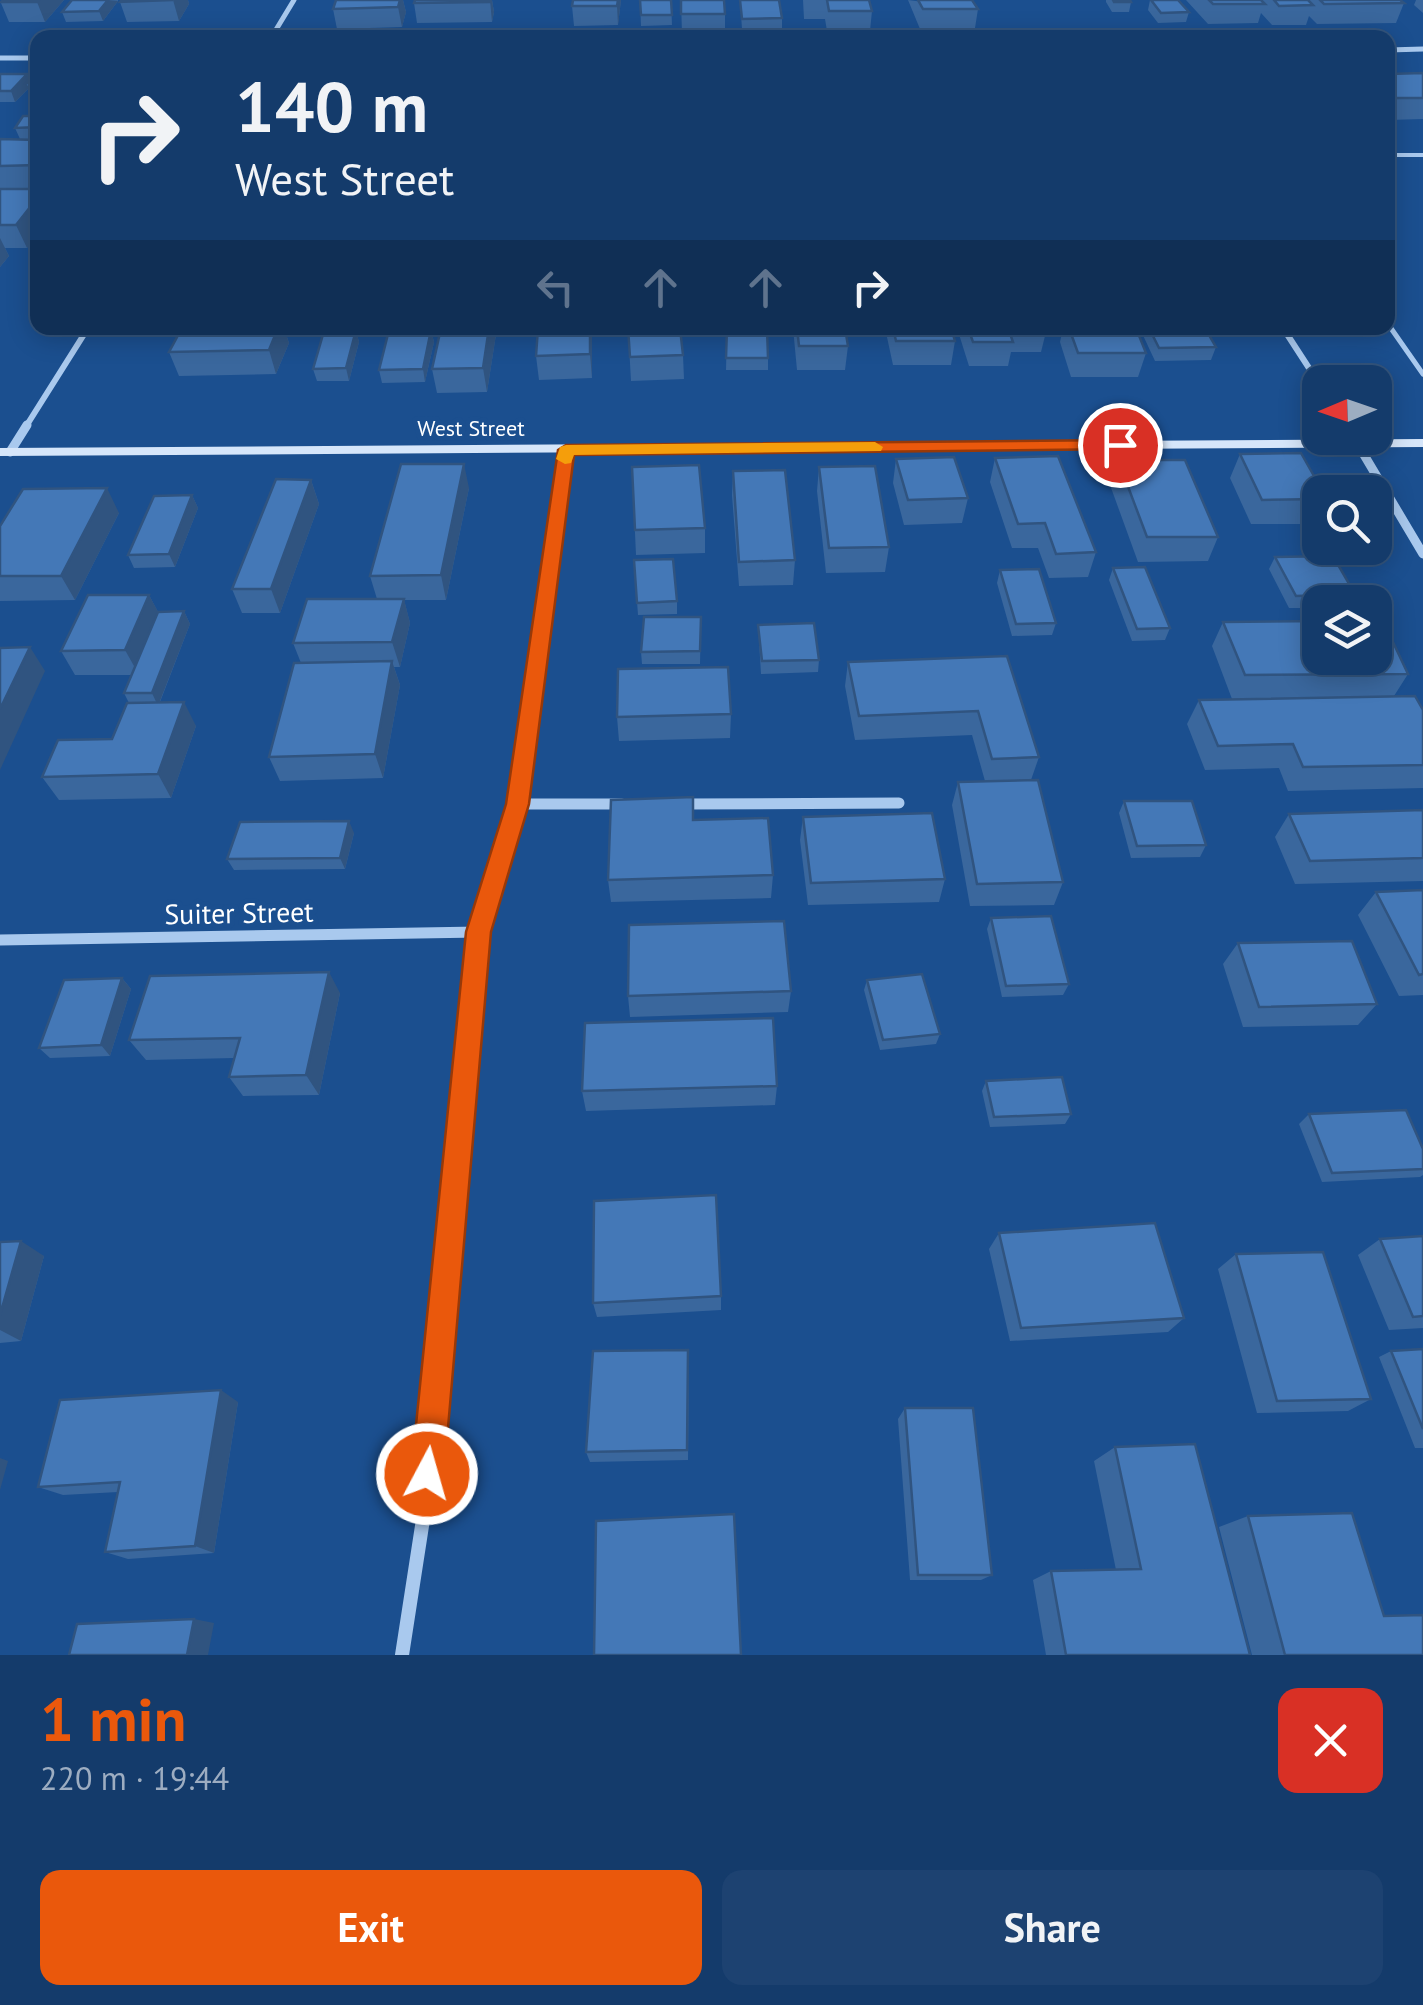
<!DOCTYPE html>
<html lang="en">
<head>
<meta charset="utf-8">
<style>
  :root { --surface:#143b6b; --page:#1d4271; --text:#f1f3f6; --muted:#9dadc1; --line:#33557e; --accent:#ea580c }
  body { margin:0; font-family:"PT Sans",sans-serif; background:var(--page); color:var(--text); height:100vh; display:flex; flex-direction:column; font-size:38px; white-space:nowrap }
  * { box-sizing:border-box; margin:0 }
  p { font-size:32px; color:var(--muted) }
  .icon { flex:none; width:55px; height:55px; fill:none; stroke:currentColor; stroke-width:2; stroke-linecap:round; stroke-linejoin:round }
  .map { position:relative; height:1655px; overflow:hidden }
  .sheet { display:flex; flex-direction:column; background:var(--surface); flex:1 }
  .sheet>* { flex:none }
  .banner { position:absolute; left:30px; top:30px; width:1365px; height:305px; border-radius:20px; box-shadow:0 5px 25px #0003,0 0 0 2px var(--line); background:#143b6b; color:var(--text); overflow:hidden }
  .needle { width:65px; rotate:268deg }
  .buttons { position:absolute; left:1302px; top:365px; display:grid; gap:20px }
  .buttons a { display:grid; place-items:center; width:90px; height:90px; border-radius:20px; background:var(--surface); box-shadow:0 5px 25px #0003,0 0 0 2px var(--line); font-size:50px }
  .pin { position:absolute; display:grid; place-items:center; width:85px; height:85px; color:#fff; margin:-42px; border:5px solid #fff; border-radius:50%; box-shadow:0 2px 10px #0007 }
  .me { position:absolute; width:110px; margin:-55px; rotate:6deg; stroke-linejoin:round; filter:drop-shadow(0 0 8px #0008) }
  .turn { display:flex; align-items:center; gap:35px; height:210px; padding:0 40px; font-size:45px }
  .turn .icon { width:130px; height:130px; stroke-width:2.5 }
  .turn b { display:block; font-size:70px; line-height:85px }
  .lanes { display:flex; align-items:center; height:95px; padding:0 40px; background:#0003; justify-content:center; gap:50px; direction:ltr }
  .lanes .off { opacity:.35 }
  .round { display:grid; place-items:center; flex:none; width:105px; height:105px; border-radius:20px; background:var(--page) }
  .summary { display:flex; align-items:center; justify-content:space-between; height:170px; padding:0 40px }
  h1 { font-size:60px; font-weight:600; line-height:75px; color:var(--accent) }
  .cta { display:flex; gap:20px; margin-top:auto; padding:20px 40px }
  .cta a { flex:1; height:115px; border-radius:20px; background:var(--accent); color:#fff; font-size:40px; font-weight:600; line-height:115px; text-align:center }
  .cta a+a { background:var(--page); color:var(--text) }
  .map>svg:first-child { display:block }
</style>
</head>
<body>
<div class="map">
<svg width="1423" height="1655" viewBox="0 0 1423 1655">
  <rect width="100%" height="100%" fill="#1b4f8f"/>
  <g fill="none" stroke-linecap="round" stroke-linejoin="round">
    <path stroke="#a9c9ee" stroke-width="4" d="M1388,155h35"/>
    <path stroke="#a9c9ee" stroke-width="5" d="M1388,324l35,50"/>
    <path stroke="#a9c9ee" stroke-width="5" d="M271,38l23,-38
      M1388,50l35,-1
      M0,58h38"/>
    <path stroke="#a9c9ee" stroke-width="6" d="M1283,328l37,57
      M25,428l63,-100"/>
    <path stroke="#a9c9ee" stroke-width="9" d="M1354,438l69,116
      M10,452l17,-27
      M527,738l39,-288"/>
    <path stroke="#a9c9ee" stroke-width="11" d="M518,804h104
      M684,804l215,-1
      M0,940l479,-8
      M459,1139l20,-207 39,-128 9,-68"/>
    <path stroke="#a9c9ee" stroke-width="14" d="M402,1655l22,-142 36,-377"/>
    <path fill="#d6e6fa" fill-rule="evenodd" d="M1423,439v8l-1423,9v-8z"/>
  </g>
  <path fill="#3a679d" d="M64,0l-19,22h-36l-8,-19z
    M72,0h46v1l-15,20 -37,1 -4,-10z
    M122,0h66l1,4 -10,17 -52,1 -7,-20z
    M403,0l3,12 -4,15 -65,2 -4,-20z
    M492,0l2,12 -2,10 -75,1 -3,-20z
    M621,0l-3,25 -44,1 -2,-20z
    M640,0h31l1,25 -31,1z
    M681,0l44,14v20h-43z
    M740,0l42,18v11h-40z
    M803,0h66l3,11 -2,20h-43l-2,-12h-21z
    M908,0l70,9 -3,19 -55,1z
    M1106,0h24l1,2 -2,10h-17l-6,-10z
    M1150,0l39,12 -3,10 -28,1 -10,-13z
    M1186,0h214l4,3 -8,20 -79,1 -8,-8 -3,9h-34l-11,-12 -3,10 -50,1z
    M1416,0h7v13l-9,-8z
    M38,68v36h-3l-6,-16 -14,14h-15v-28h27l2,5z
    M1423,73v46l-35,1v-46z
    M38,112v76l-38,1v-50h20l-5,-11 20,-12z
    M0,189h38v45l-11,14h-22l4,8 -9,11z
    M278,328h6l5,15 -13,31 -97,2 -10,-24z
    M497,328l-10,64 -50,1 -5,-24z
    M538,328h54v50l-53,2 -3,-24z
    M628,328l55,27 1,24 -53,2z
    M727,328l41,30v12h-42z
    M793,328h52l3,18 -3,24h-48z
    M885,328h66l4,13 -4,24h-58z
    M957,328h90l-6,24h-30l-3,14h-39z
    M1063,328h73l10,25 -8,24h-67l-11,-35z
    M1142,328h63l11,19 -5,13 -56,1 -14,-30z
    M356,330l3,12 -10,39h-32l-4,-12z
    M431,330l3,12 -9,40 -43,1 -3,-13z
    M1240,454l80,38v19l-6,13h-63l-21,-46z
    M995,458l101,94 -8,25 -39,1 -11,-30h-26l-22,-66z
    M896,459l72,39 -6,25 -58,2 -11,-42z
    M1118,460l100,77 -10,24 -70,1 -28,-77z
    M632,467l73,61v25l-69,2z
    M819,467l70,80 -4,25 -59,1 -9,-82z
    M733,471l62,89 -2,25 -54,1 -7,-91z
    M311,480l8,24 -39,109h-38l-10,-24z
    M469,488l-23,112h-42l6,23 -10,44h-6l6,18 -17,93 -103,3 -11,-24 32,-94 -8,-20 84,-44 -7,-23z
    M192,495l6,13 -23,59 -41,1 -6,-13z
    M119,513l-44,87 -75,1v-75z
    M1275,557l80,37 -4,8h-31v6h-31l-20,-39z
    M634,560l43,41v13l-39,1z
    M1113,568l57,60 -5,12 -33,1 -23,-61z
    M1000,570l56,53 -4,12 -40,1 -15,-53z
    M149,595l9,17 26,-1 6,13 -30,78 36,24 -25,72 -112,2 -17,-23 70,-38 17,-36 -5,-10 8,-18h-57l-14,-24z
    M701,617l-1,47h-58l-1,-12z
    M1223,622l97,36 88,16 -14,22 29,14v78l-135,3 -9,-23 -74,2 -18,-46 12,-24 33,-1 -20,-53z
    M758,625l61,35 -1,12 -57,2z
    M1007,656l32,101 -8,23 32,102 -9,23 -84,1 -18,-101 6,-23 27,-1 -13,-46 -117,5 -10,-54 3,-24z
    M731,714l-1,24 -111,3 -2,-24z
    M1124,801l82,44 -6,12 -69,1 -12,-45z
    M1423,810v71l-128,3 -20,-47 14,-23z
    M803,817l142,62 -6,23 -131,3 -8,-65z
    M693,820l80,55 -2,23 -160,4 -3,-22z
    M354,833l-9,36 -111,1 -7,-11z
    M1423,890v105l-24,1 -41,-81 18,-23z
    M991,918l78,66 -6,11 -61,2 -15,-68z
    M1238,943l139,61 -19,21 -115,2 -20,-63z
    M122,978l9,11 -21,67 -60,2 -11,-10z
    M867,980l73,54 -4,10 -56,6 -16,-60z
    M791,991l-3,21 -158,5 -2,-21z
    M340,993l-21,102 -76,1 -14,-19 5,-19 -88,2 -17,-20z
    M986,1081l85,33 -6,10 -75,3 -8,-36z
    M777,1086l-2,19 -189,6 -4,-20z
    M1309,1114l114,35v26l-3,2 -98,5 -23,-58z
    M999,1233l185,85 -16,14 -158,9 -21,-92z
    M1423,1236v92l-34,2 -31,-75 22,-16z
    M0,1242l44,14 -23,85 -21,2z
    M1236,1254l135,145 -23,12 -91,2 -39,-144z
    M721,1296v14l-124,7 -4,-14z
    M1423,1349v99h-8l-36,-91 12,-6z
    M689,1362l-1,98 -98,2 -4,-10z
    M238,1402l-24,151 -86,6 -23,-7 13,-60 -55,3 -25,-8z
    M905,1408l87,167 -11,5h-71l-12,-161z
    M1115,1447l135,208h-204l-13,-75 18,-9 65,-1 -22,-109z
    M1248,1516l136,100 39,39h-171l-33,-128z"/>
  <path fill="#305480" d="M39,0h25l-19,22 -8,-20z
    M108,0l10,1 -15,20 -4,-10z
    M173,0h15l1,4 -10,17z
    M400,0h3l3,12 -4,15 -4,-20z
    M490,0h2l2,12 -2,10z
    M618,0h3l-3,25 -1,-19z
    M27,74l4,8 -5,1 3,5 -14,14 -4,-11z
    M38,197v37l-11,14 -11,-23z
    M0,238l9,18 -9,11z
    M278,328h6l5,15 -13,31 -7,-24z
    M489,328h8l-10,64 -4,-24z
    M590,328h2v50l-2,-24z
    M356,330l3,12 -10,39 -3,-13z
    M431,330l3,12 -9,40 -2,-13z
    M464,464l5,24 -23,112 -5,-25z
    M311,480l8,24 -39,109 -9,-24z
    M107,488l12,25 -44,87 -14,-24z
    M192,495l6,13 -23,59 -6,-13z
    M149,595l13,24 -23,56 -14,-25z
    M404,599l6,24 -10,44 -8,-25z
    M184,611l6,13 -32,82 -6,-13z
    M30,647l15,24 -45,99v-61z
    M392,661l8,24 -17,93 -8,-24z
    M184,702l12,24 -25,72 -13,-24z
    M349,821l5,12 -9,36 -5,-11z
    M329,972l11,21 -21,102 -13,-20z
    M122,978l9,11 -21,67 -9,-11z
    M21,1241l23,15 -23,85 -21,-11v-15z
    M221,1390l17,12 -24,151 -19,-7z
    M0,1458l8,3 -8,29z
    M194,1619l20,4 -6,32h-21z"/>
  <path fill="#4478b7" stroke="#305480" stroke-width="2.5" d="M4,0h35l-2,2h-36z
    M72,0h36l-9,11 -37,1z
    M122,0h51l-53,2z
    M336,0h64l-2,7 -65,2z
    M415,0h75v2l-76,1z
    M573,0h45l-1,6h-45z
    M640,0h31l1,15h-31z
    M681,0h43l1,14h-44z
    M740,0h39l3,18 -40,1z
    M827,0h42l3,11h-43z
    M918,0h54l6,9h-55z
    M1113,0h17l1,2h-17z
    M1151,0h27l11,12 -28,1z
    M1209,0h52l4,4h-52z
    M1274,0h34l5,5 -34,1z
    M1320,0h80l4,3 -80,1z
    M38,68v14l-12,1z
    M1423,73v25h-33l-2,-2v-22z
    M0,74h27l-16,17h-11z
    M23,116h15v11l-23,1z
    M0,139l38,1v25l-38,1z
    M0,189h38v8l-22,28h-16z
    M182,328h96l-9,22 -100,2z
    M441,328h48l-6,40 -51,1z
    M538,328h52v26l-54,2z
    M628,328h52l3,27 -53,2z
    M727,328h40l1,30h-42z
    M797,328h48l3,18h-49z
    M893,328h58l4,13h-59z
    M968,328h79h-39l5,14h-40z
    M1069,328h67l10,25h-68z
    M1149,328h56l11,19 -57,1z
    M356,330l-10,38 -33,1 11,-38z
    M389,330h42l-8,39 -44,1z
    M1301,453l22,39h-3v7l-58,1 -22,-46z
    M1058,456l38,96 -40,2 -11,-31 -27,1 -23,-66z
    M954,457l14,41 -60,2 -12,-41z
    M1118,460h67l33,77h-71z
    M401,464h63l-23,111 -71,1z
    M699,465l6,63 -70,2 -3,-63z
    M875,466l14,81 -60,1 -10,-81z
    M785,470l10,90 -56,2 -6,-91z
    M276,479l35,1 -40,109h-39z
    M107,488l-46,88h-61v-50l23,-37z
    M192,495l-23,59 -41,1 26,-59z
    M1333,556l22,38 -59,2 -21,-39z
    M673,559l4,42 -40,2 -3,-43z
    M1145,567l25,61 -33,1 -24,-61z
    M1039,569l17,54 -40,1 -16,-54z
    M88,595h61l-24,55 -64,1z
    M307,599h97l-12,43 -99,1z
    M184,611l-32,82h-28l34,-81z
    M644,617h57l-1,34 -59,1z
    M1320,621v37h55v-18h17l16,34 -163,1 -22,-53z
    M814,623l5,37 -57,1 -4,-36z
    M30,647l-30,62v-61z
    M1007,656l32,101 -47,2 -14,-48 -119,5 -11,-54z
    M392,661l-17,93 -106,3 25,-94z
    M728,667l3,47 -114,3 1,-48z
    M1415,696l8,14v55l-120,2 -10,-23 -75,2 -19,-46z
    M184,702l-26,72 -116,3 16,-37 54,-1 15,-36z
    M1038,780l25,102 -86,2 -19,-102z
    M693,797v23l75,-2 5,57 -165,5 3,-80z
    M1124,801h68l14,44 -69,1z
    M1423,810v48l-113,3 -21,-47z
    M932,813l13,66 -134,4 -8,-66z
    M349,821l-9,37 -113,1 13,-37z
    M1423,890v84l-4,1 -43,-83z
    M1051,916l18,68 -63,2 -15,-68z
    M784,921l7,70 -163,5 1,-71z
    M1352,941l25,63 -118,3 -21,-64z
    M329,972l-23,103 -77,2 11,-39 -111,2 21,-64z
    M922,974l18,60 -57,6 -16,-60z
    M122,978l-21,67 -62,3 25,-68z
    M773,1018l4,68 -195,5 3,-68z
    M1062,1077l9,37 -77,3 -8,-36z
    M1406,1110l17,39v20l-91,4 -23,-59z
    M716,1195l5,101 -128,7 1,-102z
    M1155,1223l29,95 -163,10 -22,-95z
    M1423,1236v80l-10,1 -33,-78z
    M21,1241l-21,74v-73z
    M1323,1252l48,147 -94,2 -41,-147z
    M1423,1349v80l-32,-78z
    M688,1350l-1,100 -101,2 7,-101z
    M221,1390l-26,156 -90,6 15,-70 -82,5 22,-87z
    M905,1408h68l19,167h-74z
    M1195,1444l55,211h-184l-15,-84 90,-2 -26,-122z
    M1352,1513l32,103 39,-1v40h-138l-37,-139z
    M734,1514l7,141h-147l2,-134z
    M194,1619l-7,36h-118l8,-31z"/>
  <path fill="#ea580c" stroke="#983908" stroke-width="2.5" d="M1120,440l6,2v7l-552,6 -45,349 -38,128 -47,542 -5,12 -12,4 -11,-4 -5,-12 55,-542 40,-128 52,-354 8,-5z"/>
  <path fill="#f59e0b" d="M875,442l8,5 -2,4 -307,4 -3,8 -6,1 -9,-5 4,-12 6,-2z"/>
  <g text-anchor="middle" stroke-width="10" stroke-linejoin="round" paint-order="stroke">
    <g font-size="22" fill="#fff" stroke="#1b4f8f">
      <text x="471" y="436">West Street</text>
    </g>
    <g font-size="28" fill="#fff" stroke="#1b4f8f">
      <text transform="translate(239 913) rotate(-1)" y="10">Suiter Street</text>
    </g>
  </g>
</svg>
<div class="buttons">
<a><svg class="needle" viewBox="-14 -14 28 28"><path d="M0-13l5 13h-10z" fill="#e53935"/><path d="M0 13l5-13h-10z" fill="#9dadc1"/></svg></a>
<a><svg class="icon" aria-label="search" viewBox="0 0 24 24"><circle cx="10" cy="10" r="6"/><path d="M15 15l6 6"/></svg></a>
<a><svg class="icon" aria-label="layers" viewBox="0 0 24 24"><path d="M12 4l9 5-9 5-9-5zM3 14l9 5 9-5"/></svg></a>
</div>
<div class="pin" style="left:1120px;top:445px;background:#d93025"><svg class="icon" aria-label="arrive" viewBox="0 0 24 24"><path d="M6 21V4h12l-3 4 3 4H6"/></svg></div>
<svg class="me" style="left:427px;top:1474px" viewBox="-20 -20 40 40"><circle r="17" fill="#ea580c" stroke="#fff" stroke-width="3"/><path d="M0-11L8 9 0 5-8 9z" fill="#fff"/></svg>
<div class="banner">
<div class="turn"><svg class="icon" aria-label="right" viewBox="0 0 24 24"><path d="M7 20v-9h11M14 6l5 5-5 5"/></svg><div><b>140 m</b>West Street</div></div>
<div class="lanes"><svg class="icon off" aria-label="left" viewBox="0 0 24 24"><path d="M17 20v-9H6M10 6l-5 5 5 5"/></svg><svg class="icon off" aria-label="ahead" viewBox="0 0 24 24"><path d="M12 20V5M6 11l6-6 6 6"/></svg><svg class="icon off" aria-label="ahead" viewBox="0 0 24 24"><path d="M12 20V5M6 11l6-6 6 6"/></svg><svg class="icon" aria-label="right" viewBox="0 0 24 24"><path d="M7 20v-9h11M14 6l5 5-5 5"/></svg></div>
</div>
</div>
<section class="sheet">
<div class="summary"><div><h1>1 min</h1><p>220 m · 19:44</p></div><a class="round" style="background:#d93025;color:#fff"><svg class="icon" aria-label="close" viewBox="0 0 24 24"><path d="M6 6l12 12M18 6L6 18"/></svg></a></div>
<div class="cta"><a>Exit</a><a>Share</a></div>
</section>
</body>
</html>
